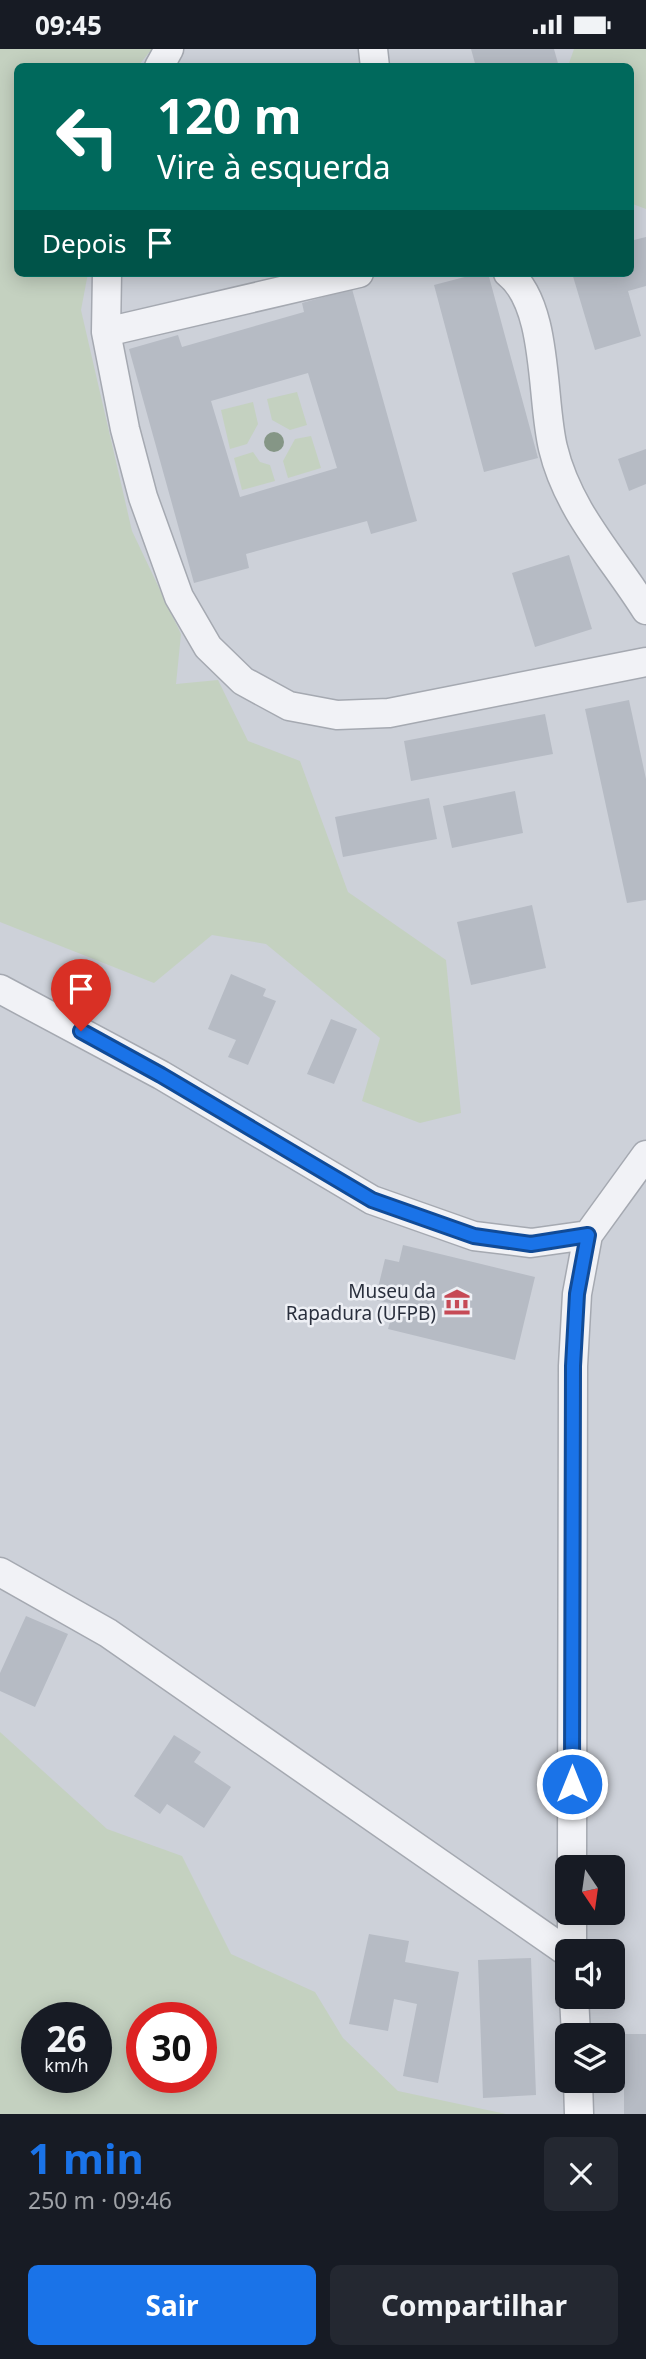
<!DOCTYPE html>
<html lang="pt">
<head>
<meta charset="utf-8">
<style>
  :root { --surface:#171b24; --page:#242831; --text:#f1f3f6; --muted:#9ea1a6; --accent:#1a73e8 }
  body { margin:0; font-family:"Noto Sans",sans-serif; background:var(--page); color:var(--text); height:100vh; display:flex; flex-direction:column; font-size:26px; white-space:nowrap }
  * { box-sizing:border-box; margin:0 }
  p { font-size:23px; color:var(--muted) }
  .icon { flex:none; width:38px; height:38px; fill:none; stroke:currentColor; stroke-width:2; stroke-linecap:round; stroke-linejoin:round }
  .map { position:relative; height:2065px; overflow:hidden }
  .drawer { display:flex; flex-direction:column; background:var(--surface); flex:1 }
  .drawer>* { flex:none }
  .guide { position:absolute; left:14px; top:14px; width:620px; height:214px; border-radius:10px; box-shadow:0 4px 18px #0003; background:#00695c; color:#fff; overflow:hidden }
  .needle { width:46px; rotate:167deg }
  .tools { position:absolute; left:555px; top:1806px; display:grid; gap:14px }
  .tools a { display:grid; place-items:center; width:70px; height:70px; border-radius:10px; background:var(--surface); box-shadow:0 4px 18px #0003; font-size:35px }
  .speed { position:absolute; left:21px; top:1953px; display:flex; gap:14px; font-size:35px; font-weight:700; text-align:center }
  .speed>* { display:grid; place-content:center; width:91px; height:91px; border-radius:50%; background:var(--surface); box-shadow:0 4px 18px #0003; line-height:1 }
  .speed small { font-size:18px; font-weight:400 }
  .speed .limit { border:10px solid #d22; background:#fff; color:#111 }
  .pin { position:absolute; display:grid; place-items:center; width:60px; height:60px; color:#fff; margin:-72px -30px; border-radius:50% 50% 50% 0; rotate:-45deg; box-shadow:0 0 7px #0007 }
  .pin .icon { rotate:45deg }
  .me { position:absolute; width:77px; margin:-38px; rotate:0deg; stroke-linejoin:round; filter:drop-shadow(0 0 5px #0008) }
  .turn { display:flex; align-items:center; gap:24px; height:147px; padding:0 28px; font-size:32px }
  .turn .icon { width:91px; height:91px; stroke-width:2.5 }
  .turn b { display:block; font-size:49px; line-height:60px }
  .then { display:flex; align-items:center; height:66px; padding:0 28px; background:#0003; gap:14px; font-size:26px }
  .round { display:grid; place-items:center; flex:none; width:74px; height:74px; border-radius:10px; background:var(--page) }
  .headline { display:flex; align-items:center; justify-content:space-between; height:119px; padding:0 28px }
  h1 { font-size:42px; font-weight:700; line-height:52px; color:var(--accent) }
  .action { display:flex; gap:14px; margin-top:auto; padding:14px 28px }
  .action a { flex:1; height:80px; border-radius:10px; background:var(--accent); color:#fff; font-size:28px; font-weight:700; line-height:80px; text-align:center }
  .action a+a { background:var(--page); color:var(--text) }
  .status { display:flex; justify-content:space-between; align-items:center; height:49px; padding:0 35px; background:var(--surface); direction:ltr }
  .status svg { height:19px; fill:currentColor }
  .map>svg:first-child { display:block }
</style>
</head>
<body>
<div class="status"><b>09:45</b><svg viewBox="0 0 49 12"><path d="M0 12V9h3v3zM5 12V6h3v6zM10 12V3h3v9zM15 12V0h3v12zM26 1h20v11H26zM47 4h2v5h-2z"/></svg></div>
<div class="map">
<svg width="646" height="2065" viewBox="0 0 646 2065">
  <rect width="100%" height="100%" fill="#dfe2e7"/>
  <path fill="#cdd1d9" fill-rule="evenodd" d="M0,0h646v2065h-646zM18,18h612v206h-612zM567,1818h45v46h-45zM567,1902h45v46h-45zM37,1969h59v59h-59zM142,1969h59v59h-59zM567,1986h45v46h-45z"/>
  <path fill="#c4d1c0" fill-rule="evenodd" d="M0,0h152l-14,17 -120,1v206h70l-7,37 51,221 49,103 -5,50 42,-4 30,61 52,20 48,131 98,68 15,153 -41,10 -58,-22 18,-63 -114,-94 -54,-9 -58,48 -154,-61z
    M574,0h72v160l-16,-6v-136l-62,-1z
    M297,343l10,33 -17,5 -18,-10 -5,-21z
    M253,353l5,22 -11,20 -17,5 -9,-39z
    M311,387l10,32 -33,10 -5,-17 12,-22z
    M253,403l7,10 10,3 5,16 -33,9 -8,-32z
    M0,1683l107,97 75,27 49,98 84,38 28,46 55,53 108,23h-506zM37,1969h59v59h-59zM142,1969h59v59h-59z"/>
  <path fill="#b6bbc4" fill-rule="evenodd" d="M471,0h83l5,18h-83z
    M646,188v49l-18,5 13,45 -46,14 -23,-77h58v-32z
    M480,224h8l50,185 -54,14 -50,-187z
    M352,240l65,232 -46,13 -4,-13 -121,33 3,14 -55,15 -65,-234 49,-14 4,12 122,-35 -2,-9zM308,324l29,95 -97,29 -29,-96z
    M646,400v35l-17,7 -11,-32z
    M569,506l23,74 -57,18 -23,-74z
    M629,651l17,79v121l-19,3 -42,-194z
    M545,665l8,40 -142,27 -7,-40z
    M515,742l8,42 -71,15 -9,-42z
    M429,749l8,41 -94,18 -8,-40z
    M532,856l14,63 -75,17 -14,-63z
    M231,925l35,15 -3,7 13,5 -28,64 -20,-8 8,-17 -28,-11z
    M331,970l26,10 -23,55 -27,-10z
    M403,1196l132,32 -20,83 -127,-31 7,-25 -20,-4 10,-41 14,3z
    M26,1567l42,18 -33,73 -35,-16v-18z
    M174,1686l27,17 -7,10 37,25 -27,41 -37,-24 -7,10 -26,-18z
    M369,1885l40,7 -4,21 54,10 -21,111 -35,-7 14,-72 -23,-5 -6,32 -39,-7z
    M531,1909l5,137 -53,3 -5,-138z
    M624,1985h22v80h-22z"/>
  <g fill="none" stroke-linecap="round" stroke-linejoin="round">
    <g stroke="#a5a9b1" stroke-width="31">
      <path id="street" d="M373,0l2,18
        M159,18l10,-18
        M107,224l-1,59 19,97 18,68 36,100 29,50 35,34 46,25 48,9 52,-2 257,-51
        M508,224c41,32 33,127 45,175 15,63 59,108 93,162
        M106,283l253,-59
        M0,940l161,86 211,125 102,36 57,7 57,-8 58,-80
        M0,1523l108,61 459,319
        M572,1818l1,-501 4,-72 11,-59
        M572,1902v-38
        M574,1948l2,38
        M578,2032l1,33"/>
    </g>
    <use href="#street" stroke="#f1f2f6" stroke-width="28"/>
  </g>
  <circle fill="#859686" cx="274" cy="393" r="10"/>
  <g fill="none" stroke-linecap="round" stroke-linejoin="round">
    <g stroke="#114b97" stroke-width="18">
      <path id="route" d="M81,982l80,44 211,125 102,36 57,8 57,-9 -11,59 -4,72 -1,418"/>
    </g>
    <use href="#route" stroke="#1a73e8" stroke-width="12"/>
  </g>
  <defs>
    <g id="museum-bare" transform="scale(2.1)"><path d="M0-6L6-3V-2H-6V-3ZM-5-1h2V3h-2ZM-1-1h2V3h-2ZM3-1h2V3H3ZM-6 4H6V6H-6Z" fill="#c64a56" stroke="#eef0f5" stroke-width="2.5" paint-order="stroke"/></g>
  </defs>
  <g fill-rule="evenodd">
    <use href="#museum-bare" x="457" y="1253"/>
  </g>
  <g text-anchor="middle" stroke-width="5" stroke-linejoin="round" paint-order="stroke">
    <g font-size="19" fill="#292f3d" stroke="#eef0f5" text-anchor="end">
      <text x="436" y="1249">Museu da<tspan x="436" dy="22">Rapadura (UFPB)</tspan></text>
    </g>
  </g>
</svg>
<div class="tools">
<a><svg class="needle" viewBox="-14 -14 28 28"><path d="M0-13l5 13h-10z" fill="#e53935"/><path d="M0 13l5-13h-10z" fill="#9ea1a6"/></svg></a>
<a><svg class="icon" aria-label="sound" viewBox="0 0 24 24"><path d="M4 9h4l5-4v14l-5-4H4zM17 9q2 3 0 6"/></svg></a>
<a><svg class="icon" aria-label="layers" viewBox="0 0 24 24"><path d="M12 4l9 5-9 5-9-5zM3 14l9 5 9-5"/></svg></a>
</div>
<div class="speed"><div>26<small>km/h</small></div><div class="limit">30</div></div>
<div class="pin" style="left:81px;top:982px;background:#d93025"><svg class="icon" aria-label="arrive" viewBox="0 0 24 24"><path d="M6 21V4h12l-3 4 3 4H6"/></svg></div>
<svg class="me" style="left:572px;top:1735px" viewBox="-20 -20 40 40"><circle r="17" fill="#1a73e8" stroke="#fff" stroke-width="3"/><path d="M0-11L8 9 0 5-8 9z" fill="#fff"/></svg>
<div class="guide">
<div class="turn"><svg class="icon" aria-label="left" viewBox="0 0 24 24"><path d="M17 20v-9H6M10 6l-5 5 5 5"/></svg><div><b>120 m</b>Vire à esquerda</div></div>
<div class="then">Depois<svg class="icon" aria-label="arrive" viewBox="0 0 24 24"><path d="M6 21V4h12l-3 4 3 4H6"/></svg></div>
</div>
</div>
<section class="drawer">
<div class="headline"><div><h1>1 min</h1><p>250 m · 09:46</p></div><a class="round"><svg class="icon" aria-label="close" viewBox="0 0 24 24"><path d="M6 6l12 12M18 6L6 18"/></svg></a></div>
<div class="action"><a>Sair</a><a>Compartilhar</a></div>
</section>
</body>
</html>
